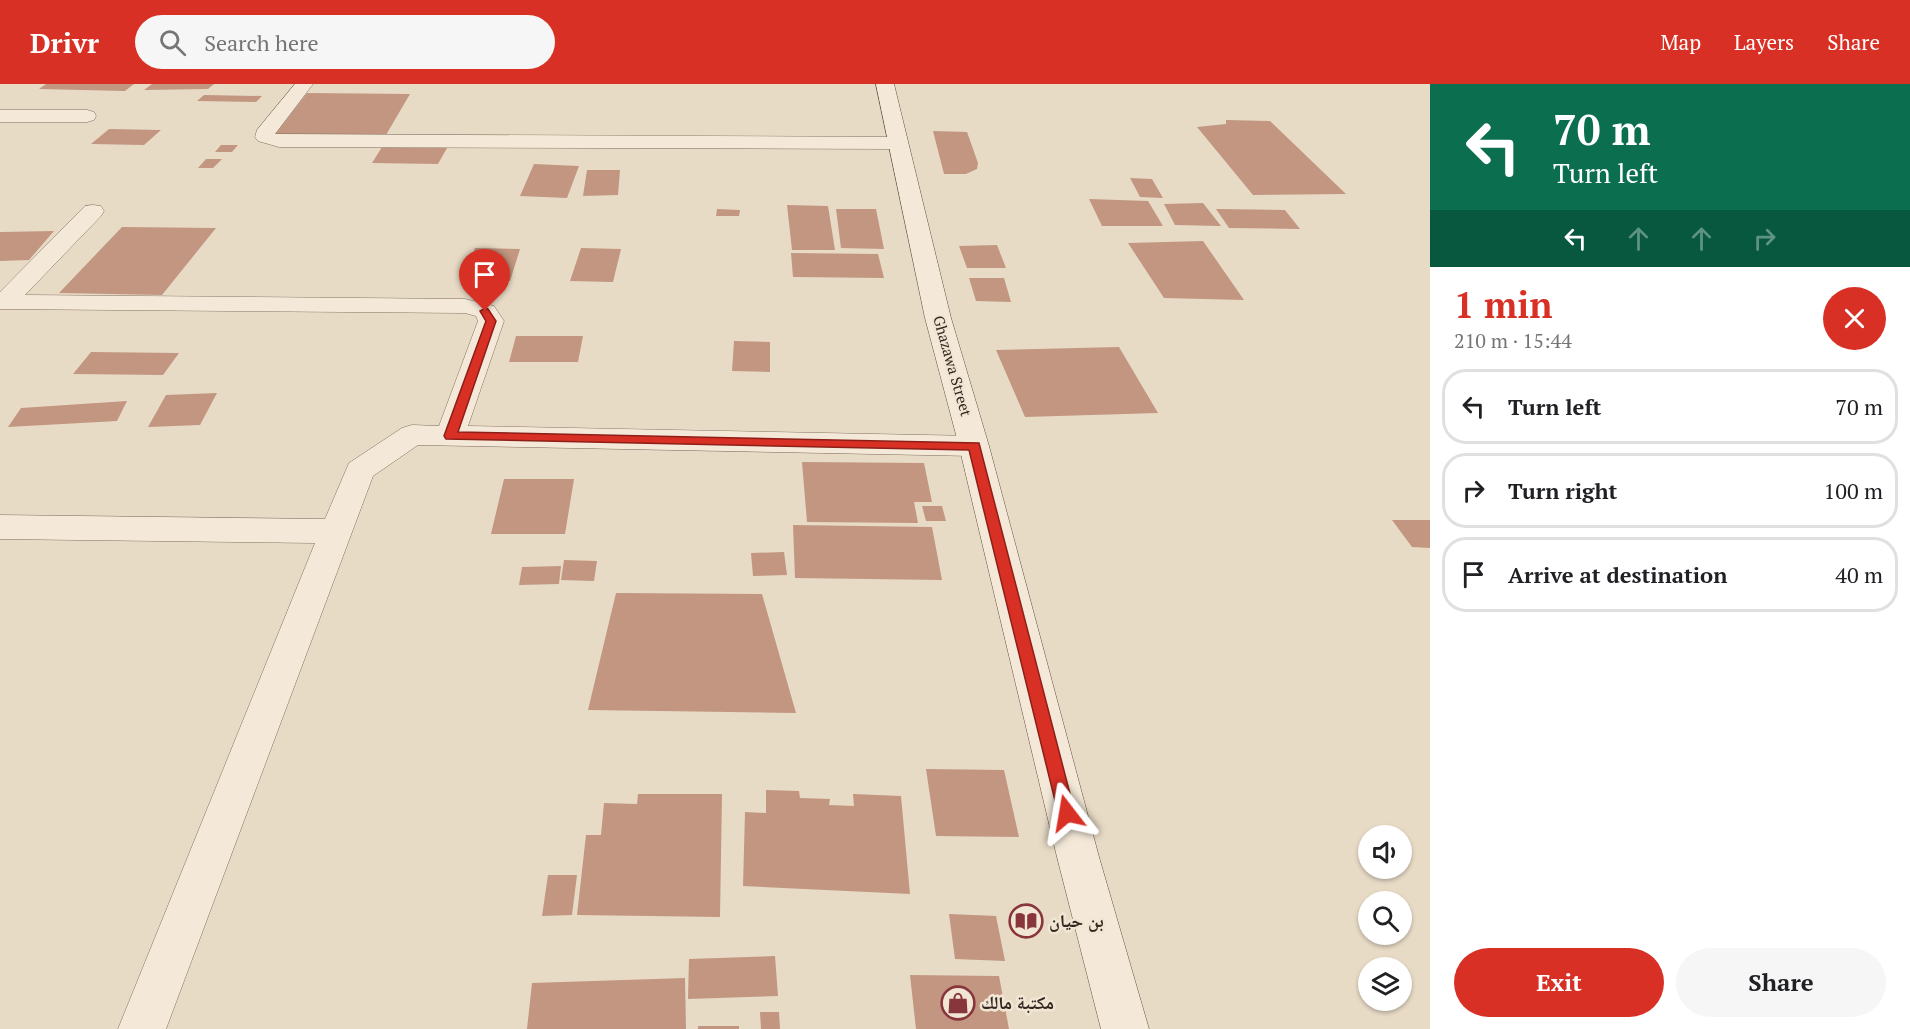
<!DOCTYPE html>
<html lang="en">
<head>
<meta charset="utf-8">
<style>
  :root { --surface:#fff; --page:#f6f6f6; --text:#202124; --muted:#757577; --line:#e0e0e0; --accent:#d93025 }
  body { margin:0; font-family:"PT Serif","Noto Naskh Arabic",serif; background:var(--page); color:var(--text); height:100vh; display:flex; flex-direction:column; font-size:22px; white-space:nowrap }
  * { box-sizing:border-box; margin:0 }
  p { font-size:20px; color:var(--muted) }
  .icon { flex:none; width:33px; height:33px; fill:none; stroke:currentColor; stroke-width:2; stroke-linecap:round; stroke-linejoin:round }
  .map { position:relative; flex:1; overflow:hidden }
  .side { display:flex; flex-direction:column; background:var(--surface); width:480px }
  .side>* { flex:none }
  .hud { background:#0b6e4f; color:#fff; overflow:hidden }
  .controls { position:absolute; left:1358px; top:741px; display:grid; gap:12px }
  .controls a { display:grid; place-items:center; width:54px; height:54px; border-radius:50%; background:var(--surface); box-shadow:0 2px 4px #0004; font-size:30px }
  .pin { position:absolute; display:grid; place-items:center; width:51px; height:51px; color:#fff; margin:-62px -26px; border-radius:50% 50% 50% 0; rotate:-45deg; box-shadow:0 0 6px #0007 }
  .pin .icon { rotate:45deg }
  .me { position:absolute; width:66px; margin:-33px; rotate:346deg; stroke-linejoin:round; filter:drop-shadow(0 0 4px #0008) }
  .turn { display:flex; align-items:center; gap:21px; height:126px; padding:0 24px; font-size:27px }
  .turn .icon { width:78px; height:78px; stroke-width:2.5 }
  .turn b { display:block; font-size:42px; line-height:51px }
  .lanes { display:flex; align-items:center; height:57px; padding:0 24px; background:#0003; justify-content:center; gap:30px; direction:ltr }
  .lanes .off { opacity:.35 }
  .round { display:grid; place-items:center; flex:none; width:63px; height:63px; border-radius:32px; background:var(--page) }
  .headline { display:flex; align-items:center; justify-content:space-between; height:102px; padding:0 24px }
  h1 { font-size:36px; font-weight:800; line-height:45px; color:var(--accent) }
  .primary-button { display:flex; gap:12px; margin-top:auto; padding:12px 24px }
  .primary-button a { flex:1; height:69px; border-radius:36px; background:var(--accent); color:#fff; font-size:24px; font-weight:800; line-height:69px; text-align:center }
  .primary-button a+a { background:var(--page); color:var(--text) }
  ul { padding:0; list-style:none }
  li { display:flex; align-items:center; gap:18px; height:75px; margin:0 12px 9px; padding:0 12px; border:3px solid var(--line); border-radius:24px }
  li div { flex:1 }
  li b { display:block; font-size:22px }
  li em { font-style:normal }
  header { display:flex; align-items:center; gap:36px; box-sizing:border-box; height:84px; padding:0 30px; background:var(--accent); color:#fff }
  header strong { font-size:28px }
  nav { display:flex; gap:33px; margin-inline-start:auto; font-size:21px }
  .search { width:420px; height:54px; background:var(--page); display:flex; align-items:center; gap:15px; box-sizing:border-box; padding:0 21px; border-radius:33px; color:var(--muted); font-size:22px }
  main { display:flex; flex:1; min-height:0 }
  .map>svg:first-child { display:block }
</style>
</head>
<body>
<header>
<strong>Drivr</strong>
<div class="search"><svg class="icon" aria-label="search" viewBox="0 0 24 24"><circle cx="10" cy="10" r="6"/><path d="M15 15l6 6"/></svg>Search here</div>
<nav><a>Map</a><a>Layers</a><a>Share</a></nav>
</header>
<main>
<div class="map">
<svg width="1430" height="945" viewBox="0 0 1430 945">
  <rect width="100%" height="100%" fill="#e8dbc6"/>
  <path fill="#c29680" d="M46,0h88l-9,7 -86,-2z
    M152,0h62l-6,5 -64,1z
    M307,9l103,1 -24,41 -111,-1z
    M204,11l58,1 -6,6 -59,-1z
    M1226,36l44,1 76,73 -93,1 -56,-68 29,-3z
    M109,45l52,1 -17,15 -53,-1z
    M933,47l34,1 11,31 -1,6 -11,5h-22z
    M221,61h17l-6,7h-17z
    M382,63l65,1 -9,16 -66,-1z
    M206,75h16l-9,9h-15z
    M534,80l45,2 -12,32 -47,-2z
    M587,86h33l-2,25 -35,1z
    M1130,94l22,1 11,19 -23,-1z
    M1089,115l59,2 15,25h-61z
    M1203,119l18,23 -46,-1 -11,-21z
    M787,121l41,1 7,44h-43z
    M717,125l23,1 -1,6h-23z
    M836,125h40l8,40 -43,-1z
    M1216,125l69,1 15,19 -71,-1z
    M122,143l94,1 -54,67 -103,-2z
    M54,147l-25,29 -29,1v-29z
    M1203,157l41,59 -80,-2 -36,-55z
    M997,161l9,23h-39l-8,-22z
    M475,164l45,1 -10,32h-47z
    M581,164l40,1 -8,33 -43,-1z
    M791,169l87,1 6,24 -91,-1z
    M969,194h35l7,24 -35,-1z
    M516,252h67l-5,26h-69z
    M734,257l36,1v30l-38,-1z
    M1119,263l39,66 -133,4 -29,-67z
    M91,268l88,1 -16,22 -90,-1z
    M217,309l-17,32 -52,2 18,-32z
    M127,317l-10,20 -109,6 13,-19z
    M802,378l122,1 8,39h-18l4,21 -111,-1z
    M504,395h70l-9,55h-74z
    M922,422h20l4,15h-20z
    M1392,436h38v28l-18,-1z
    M793,441l139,2 10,53 -147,-2z
    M784,468l3,23 -34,1 -2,-23z
    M564,476l33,1 -3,20 -33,-1z
    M561,482l-2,18 -40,1 3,-18z
    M616,509l146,1 34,119 -208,-3z
    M926,685l78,1 15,67 -83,-1z
    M766,706l33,1 1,7 30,1 -1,6 25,1 -1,-12 48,2 9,98 -167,-8 2,-74 21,1z
    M638,710h84l-2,123 -143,-2 9,-80h15l3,-32 33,1z
    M548,791h29l-5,40 -30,1z
    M949,830l47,2 9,45 -50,-2z
    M775,872l3,40 -90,3 1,-40z
    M910,891l89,1 10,53h-93z
    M685,894l1,51h-159l5,-46z
    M760,928h19l1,17h-19z
    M698,942h41v3h-41z"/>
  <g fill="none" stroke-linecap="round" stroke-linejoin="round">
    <g stroke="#816e5e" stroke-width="1">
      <path id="street" d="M295,0h18l-38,50 623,3 7,2 3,4 -3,4 -7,2 -619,-2 -21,-6 -3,-4 2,-7z
        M0,26h87l7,2 2,4 -2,4 -7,2h-87z
        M93,121l8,1 3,5 -3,5 -76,79 440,4 29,7 10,15 -36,105 506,10 10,3 5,7 -5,7 -10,3 -556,-11 -45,31 -207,553h-48l197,-486 -315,-4v-24l325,4 24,-56 53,-35 10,-3 27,1 39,-105 -2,-5 -11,-3 -465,-4v-17l85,-86z"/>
    </g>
    <g stroke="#634f41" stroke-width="1">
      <path id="secondary" d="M876,0h18l57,234 38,128 110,411 50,172h-48l-44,-172 -98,-411 -34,-128z"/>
    </g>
    <use href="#street" fill="#f4e9d8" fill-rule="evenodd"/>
    <use href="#secondary" fill="#f4e9d8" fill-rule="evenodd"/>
  </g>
  <path fill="#d93025" stroke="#8d1f18" stroke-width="1.5" d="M485,224l3,1 8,12 -38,111 521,11 96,370 -2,6 -6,3 -6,-3 -3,-6 -89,-363 -523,-11 -2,-3 42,-115 -6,-10z"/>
  <defs>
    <g id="library-ring" transform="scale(1.725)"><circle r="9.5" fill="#f1e6d4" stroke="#89353c" stroke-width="1.5"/><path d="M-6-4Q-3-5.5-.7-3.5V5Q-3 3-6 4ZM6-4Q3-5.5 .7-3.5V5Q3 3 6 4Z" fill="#89353c"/></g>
    <g id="shop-ring" transform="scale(1.725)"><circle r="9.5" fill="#f1e6d4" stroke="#89353c" stroke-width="1.5"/><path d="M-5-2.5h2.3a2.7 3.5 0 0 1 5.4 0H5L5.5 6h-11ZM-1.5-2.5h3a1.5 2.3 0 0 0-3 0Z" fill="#89353c"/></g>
  </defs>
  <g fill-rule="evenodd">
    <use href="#library-ring" x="1026" y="837"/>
    <use href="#shop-ring" x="958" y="919"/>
  </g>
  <g text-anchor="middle" stroke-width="5" stroke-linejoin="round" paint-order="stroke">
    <g font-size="15" fill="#332820" stroke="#f1e6d4">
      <text transform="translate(952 282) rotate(74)" y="5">Ghazawa Street</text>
    </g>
    <g font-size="18" font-weight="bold" fill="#332820" stroke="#f1e6d4" text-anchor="start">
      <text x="1049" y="843">بن حيان</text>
      <text x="981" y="925">مكتبة مالك</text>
    </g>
  </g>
</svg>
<div class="controls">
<a><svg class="icon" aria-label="sound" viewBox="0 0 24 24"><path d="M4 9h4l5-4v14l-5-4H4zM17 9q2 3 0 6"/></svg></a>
<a><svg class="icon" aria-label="search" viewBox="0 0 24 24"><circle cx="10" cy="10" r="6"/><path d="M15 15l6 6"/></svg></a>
<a><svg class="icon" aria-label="layers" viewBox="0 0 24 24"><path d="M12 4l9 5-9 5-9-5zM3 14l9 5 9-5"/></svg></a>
</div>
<div class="pin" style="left:485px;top:227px;background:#d93025"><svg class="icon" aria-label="arrive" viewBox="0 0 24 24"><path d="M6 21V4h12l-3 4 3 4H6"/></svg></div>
<svg class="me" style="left:1067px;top:729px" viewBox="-20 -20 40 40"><path d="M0-17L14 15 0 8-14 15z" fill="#d93025" stroke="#fff" stroke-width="4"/></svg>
</div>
<section class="side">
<div class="hud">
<div class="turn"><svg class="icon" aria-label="left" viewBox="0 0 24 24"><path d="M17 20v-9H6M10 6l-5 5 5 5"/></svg><div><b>70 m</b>Turn left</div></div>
<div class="lanes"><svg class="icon" aria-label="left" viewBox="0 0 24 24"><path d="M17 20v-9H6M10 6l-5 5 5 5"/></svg><svg class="icon off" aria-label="ahead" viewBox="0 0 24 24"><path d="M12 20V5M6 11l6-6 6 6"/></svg><svg class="icon off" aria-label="ahead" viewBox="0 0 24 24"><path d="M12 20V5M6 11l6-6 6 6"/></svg><svg class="icon off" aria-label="right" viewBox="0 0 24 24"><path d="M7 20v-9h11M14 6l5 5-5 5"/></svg></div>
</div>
<div class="headline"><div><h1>1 min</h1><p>210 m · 15:44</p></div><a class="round" style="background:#d93025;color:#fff"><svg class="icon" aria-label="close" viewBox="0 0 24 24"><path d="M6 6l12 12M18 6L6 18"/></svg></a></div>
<ul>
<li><svg class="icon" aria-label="left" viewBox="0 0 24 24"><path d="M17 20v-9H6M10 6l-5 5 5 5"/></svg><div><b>Turn left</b></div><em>70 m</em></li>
<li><svg class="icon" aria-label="right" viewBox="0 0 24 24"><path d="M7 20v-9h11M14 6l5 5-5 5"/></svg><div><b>Turn right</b></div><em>100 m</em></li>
<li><svg class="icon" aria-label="arrive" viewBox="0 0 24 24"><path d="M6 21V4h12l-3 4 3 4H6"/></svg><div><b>Arrive at destination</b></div><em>40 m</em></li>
</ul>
<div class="primary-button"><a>Exit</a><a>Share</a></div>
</section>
</main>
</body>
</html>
